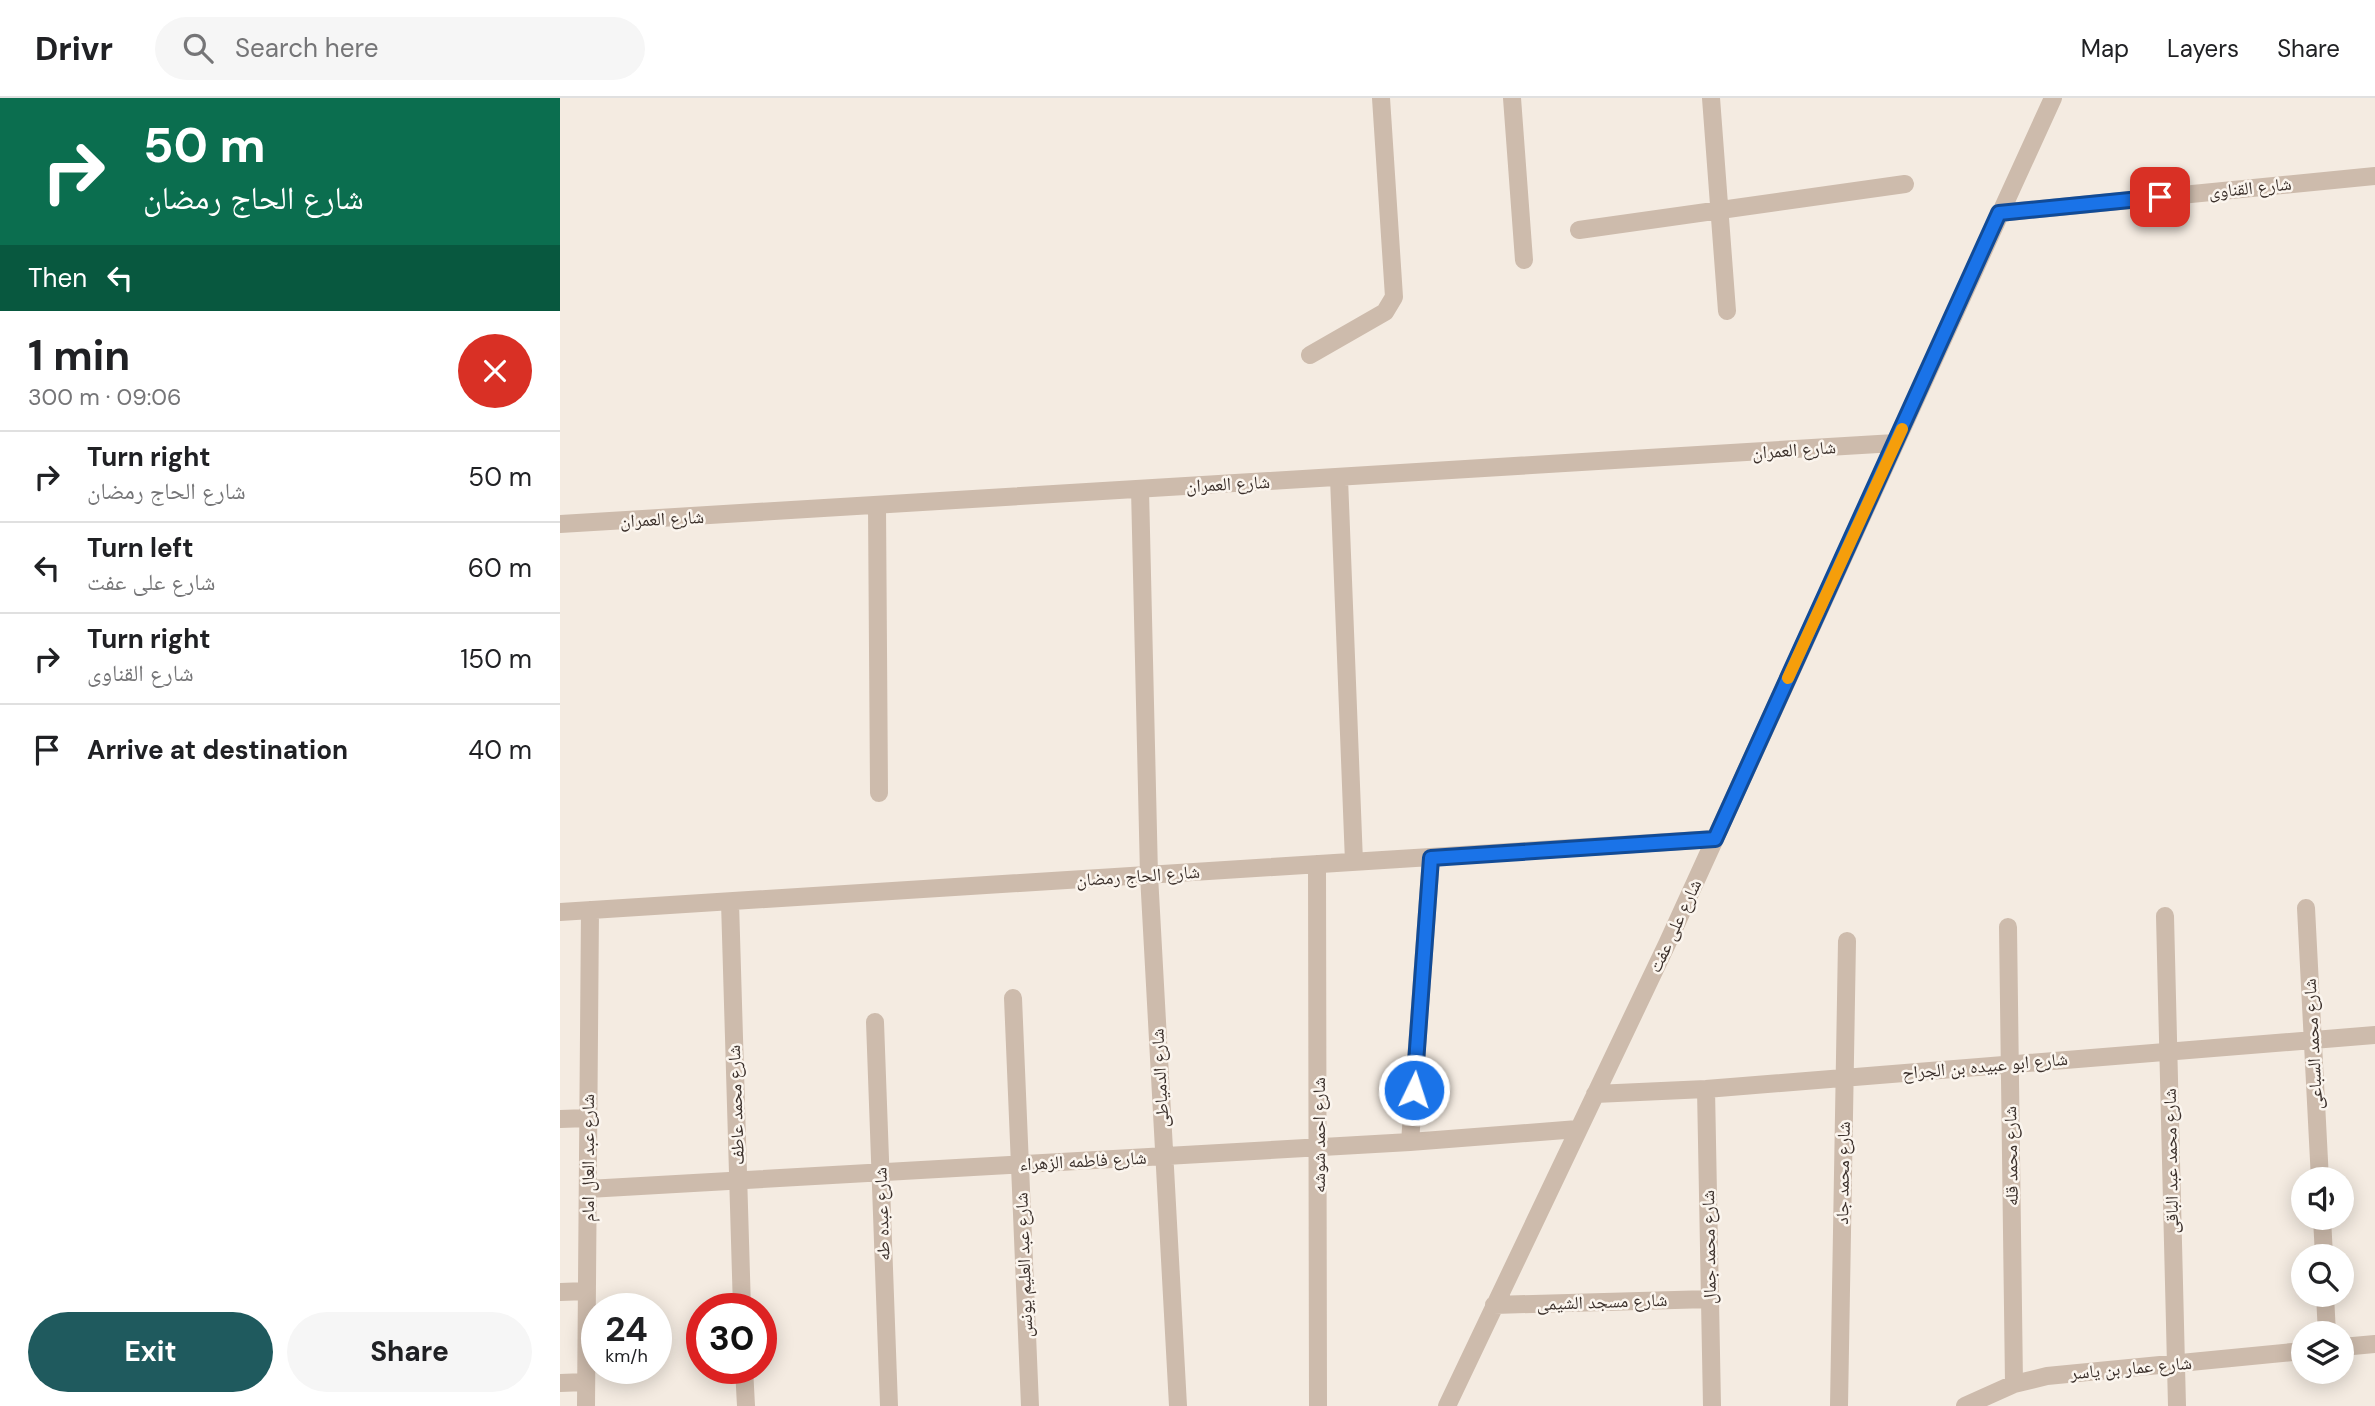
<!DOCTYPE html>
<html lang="en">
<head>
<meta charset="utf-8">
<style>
  :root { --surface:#fff; --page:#f6f6f6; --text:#202124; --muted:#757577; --line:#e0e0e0; --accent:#1f5a5e }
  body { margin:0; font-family:"DM Sans","Noto Naskh Arabic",sans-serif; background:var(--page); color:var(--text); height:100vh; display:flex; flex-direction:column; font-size:26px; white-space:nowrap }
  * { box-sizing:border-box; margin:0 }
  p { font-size:23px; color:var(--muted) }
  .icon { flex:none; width:38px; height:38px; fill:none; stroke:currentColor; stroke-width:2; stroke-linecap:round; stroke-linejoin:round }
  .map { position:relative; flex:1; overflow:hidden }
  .panel { display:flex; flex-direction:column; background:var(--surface); width:560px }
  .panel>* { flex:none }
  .top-card { background:#0b6e4f; color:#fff; overflow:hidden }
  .tools { position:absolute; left:1731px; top:1069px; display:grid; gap:14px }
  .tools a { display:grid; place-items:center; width:63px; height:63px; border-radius:50%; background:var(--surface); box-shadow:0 4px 18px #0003; font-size:35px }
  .speed { position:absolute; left:21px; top:1195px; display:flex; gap:14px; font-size:35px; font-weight:700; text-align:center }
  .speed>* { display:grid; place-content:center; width:91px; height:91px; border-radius:50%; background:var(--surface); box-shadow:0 4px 18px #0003; line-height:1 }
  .speed small { font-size:18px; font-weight:400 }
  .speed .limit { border:10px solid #d22; background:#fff; color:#111 }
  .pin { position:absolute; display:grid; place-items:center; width:60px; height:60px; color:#fff; margin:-30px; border-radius:14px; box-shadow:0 4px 10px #0006 }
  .me { position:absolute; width:77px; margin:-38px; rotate:4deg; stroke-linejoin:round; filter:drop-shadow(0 0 5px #0008) }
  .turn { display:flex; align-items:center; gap:24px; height:147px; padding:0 28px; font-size:32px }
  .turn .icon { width:91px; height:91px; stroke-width:2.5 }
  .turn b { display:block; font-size:49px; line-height:60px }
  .then { display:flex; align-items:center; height:66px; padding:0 28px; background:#0003; gap:14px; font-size:26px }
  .round { display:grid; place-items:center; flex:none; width:74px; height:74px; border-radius:37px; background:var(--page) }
  .headline { display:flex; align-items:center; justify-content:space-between; height:119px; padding:0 28px }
  h1 { font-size:42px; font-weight:700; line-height:52px }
  .cta { display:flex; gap:14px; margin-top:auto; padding:14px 28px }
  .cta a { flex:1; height:80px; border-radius:42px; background:var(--accent); color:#fff; font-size:28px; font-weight:700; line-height:80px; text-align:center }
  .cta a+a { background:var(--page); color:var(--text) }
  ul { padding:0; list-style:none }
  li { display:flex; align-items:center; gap:21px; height:91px; padding:0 28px; border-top:2px solid var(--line) }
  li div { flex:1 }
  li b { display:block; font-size:26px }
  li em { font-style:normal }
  header { display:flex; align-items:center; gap:42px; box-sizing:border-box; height:98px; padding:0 35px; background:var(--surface); border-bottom:2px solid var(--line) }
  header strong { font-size:33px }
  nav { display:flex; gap:38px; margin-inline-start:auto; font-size:24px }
  .search { width:490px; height:63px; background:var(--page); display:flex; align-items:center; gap:18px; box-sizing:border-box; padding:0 24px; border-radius:38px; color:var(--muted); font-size:26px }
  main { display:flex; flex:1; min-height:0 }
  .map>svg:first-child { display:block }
</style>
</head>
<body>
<header>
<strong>Drivr</strong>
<div class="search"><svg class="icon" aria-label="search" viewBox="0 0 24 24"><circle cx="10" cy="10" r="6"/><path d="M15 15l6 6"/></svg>Search here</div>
<nav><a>Map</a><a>Layers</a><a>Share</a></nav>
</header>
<main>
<section class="panel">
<div class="top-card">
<div class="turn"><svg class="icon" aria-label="right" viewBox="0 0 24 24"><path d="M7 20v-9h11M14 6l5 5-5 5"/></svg><div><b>50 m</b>شارع الحاج رمضان</div></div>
<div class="then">Then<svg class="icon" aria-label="left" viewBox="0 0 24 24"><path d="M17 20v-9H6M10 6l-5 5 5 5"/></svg></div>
</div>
<div class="headline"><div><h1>1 min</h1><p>300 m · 09:06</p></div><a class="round" style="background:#d93025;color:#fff"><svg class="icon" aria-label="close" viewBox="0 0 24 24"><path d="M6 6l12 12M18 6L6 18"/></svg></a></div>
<ul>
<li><svg class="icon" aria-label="right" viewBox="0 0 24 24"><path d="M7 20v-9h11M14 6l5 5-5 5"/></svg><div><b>Turn right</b><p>شارع الحاج رمضان</p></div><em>50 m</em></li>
<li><svg class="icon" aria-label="left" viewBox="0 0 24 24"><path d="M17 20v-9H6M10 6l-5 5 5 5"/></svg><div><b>Turn left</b><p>شارع على عفت</p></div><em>60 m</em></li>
<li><svg class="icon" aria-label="right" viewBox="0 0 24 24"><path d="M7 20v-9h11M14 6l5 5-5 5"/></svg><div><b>Turn right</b><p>شارع القناوى</p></div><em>150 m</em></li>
<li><svg class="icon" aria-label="arrive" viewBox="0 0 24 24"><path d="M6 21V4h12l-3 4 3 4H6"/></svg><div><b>Arrive at destination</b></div><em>40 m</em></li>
</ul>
<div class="cta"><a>Exit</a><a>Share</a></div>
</section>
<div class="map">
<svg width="1815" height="1308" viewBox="0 0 1815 1308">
  <rect width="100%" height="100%" fill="#f4ebe1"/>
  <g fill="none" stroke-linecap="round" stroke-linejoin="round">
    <path stroke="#cdbbac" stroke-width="18" d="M952,0l12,162
      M1151,0l16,213
      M1439,115l376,-37
      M1019,132l326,-46
      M750,257l75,-43 9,-15 -13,-199
      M779,380l15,384
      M580,391l9,386 29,531
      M317,408l2,287
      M0,426l1335,-81
      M757,766l1,542
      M170,804l12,407
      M1746,810l14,272
      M0,814l1155,-73
      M1605,818l12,490
      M1448,829l6,457
      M453,900l17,408
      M315,924l14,384
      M1146,991l6,317
      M1035,996l111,-5 669,-54
      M0,1021l29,-1
      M850,1044l21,-284
      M28,1091l822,-47 168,-13
      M1762,1120l2,38
      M0,1194l27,-1
      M1765,1197l2,39
      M934,1207l216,-6
      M1782,1249l33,-3
      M184,1270l2,38
      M0,1285l26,-1
      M26,1308l4,-496
      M887,1308l220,-462 386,-846
      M1279,1308l8,-465
      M1405,1308l49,-22 33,-8 256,-25"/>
  </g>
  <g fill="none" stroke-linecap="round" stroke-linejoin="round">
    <g stroke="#114b97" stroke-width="18">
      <path id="route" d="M854,992l17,-232 284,-19 284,-626 161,-16"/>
    </g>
    <use href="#route" stroke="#1a73e8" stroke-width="12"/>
    <path stroke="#f59e0b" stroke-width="12" d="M1228,580l114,-249"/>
  </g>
  <g text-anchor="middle" stroke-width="5" stroke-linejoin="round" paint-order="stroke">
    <g font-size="18" fill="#3b302b" stroke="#fbf5ee">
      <text transform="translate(1690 90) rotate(-6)" y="6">شارع القناوى</text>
      <text transform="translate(1234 352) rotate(-4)" y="6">شارع العمران</text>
      <text transform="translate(668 386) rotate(-3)" y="6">شارع العمران</text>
      <text transform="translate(102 421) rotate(-3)" y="6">شارع العمران</text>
      <text transform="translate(578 778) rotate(-4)" y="6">شارع الحاج رمضان</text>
      <text transform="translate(1115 828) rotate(-65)" y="6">شارع على عفت</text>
      <text transform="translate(1753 946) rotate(-93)" y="6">شارع محمد السباعى</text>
      <text transform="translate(1425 968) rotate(-5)" y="6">شارع ابو عبيده بن الجراح</text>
      <text transform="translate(600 980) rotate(-93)" y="6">شارع الدمياطى</text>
      <text transform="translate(176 1007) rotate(-92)" y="6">شارع محمد عاطف</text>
      <text transform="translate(759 1037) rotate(-90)" y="6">شارع احمد شوشه</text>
      <text transform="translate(1451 1058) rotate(-91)" y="6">شارع محمد قله</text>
      <text transform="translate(28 1060) rotate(-90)" y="6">شارع عبد العال امام</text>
      <text transform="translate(523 1063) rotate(-3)" y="6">شارع فاطمه الزهراء</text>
      <text transform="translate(1611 1063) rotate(-91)" y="6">شارع محمد عبد الباقى</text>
      <text transform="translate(1283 1075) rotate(-89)" y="6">شارع محمد جاد</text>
      <text transform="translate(322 1116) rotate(-92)" y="6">شارع عبده طه</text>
      <text transform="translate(1149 1149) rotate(-91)" y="6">شارع محمد جمال</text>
      <text transform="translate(464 1167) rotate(-92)" y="6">شارع عبد العليم يونس</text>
      <text transform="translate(1042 1204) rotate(-2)" y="6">شارع مسجد الشيمى</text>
      <text transform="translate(1571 1270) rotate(-5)" y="6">شارع عمار بن ياسر</text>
    </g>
  </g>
</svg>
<div class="tools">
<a><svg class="icon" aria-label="sound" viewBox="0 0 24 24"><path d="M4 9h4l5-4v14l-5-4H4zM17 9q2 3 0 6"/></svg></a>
<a><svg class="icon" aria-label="search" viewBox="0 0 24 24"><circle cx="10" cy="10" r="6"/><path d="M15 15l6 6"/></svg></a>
<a><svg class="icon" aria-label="layers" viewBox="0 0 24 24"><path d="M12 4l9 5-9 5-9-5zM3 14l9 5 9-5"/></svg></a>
</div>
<div class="speed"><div>24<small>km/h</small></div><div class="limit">30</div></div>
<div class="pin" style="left:1600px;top:99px;background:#d93025"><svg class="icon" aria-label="arrive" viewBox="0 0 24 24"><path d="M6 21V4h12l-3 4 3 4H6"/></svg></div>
<svg class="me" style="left:854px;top:992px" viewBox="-20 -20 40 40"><circle r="17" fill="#1a73e8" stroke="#fff" stroke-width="3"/><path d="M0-11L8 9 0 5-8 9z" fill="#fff"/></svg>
</div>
</main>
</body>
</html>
